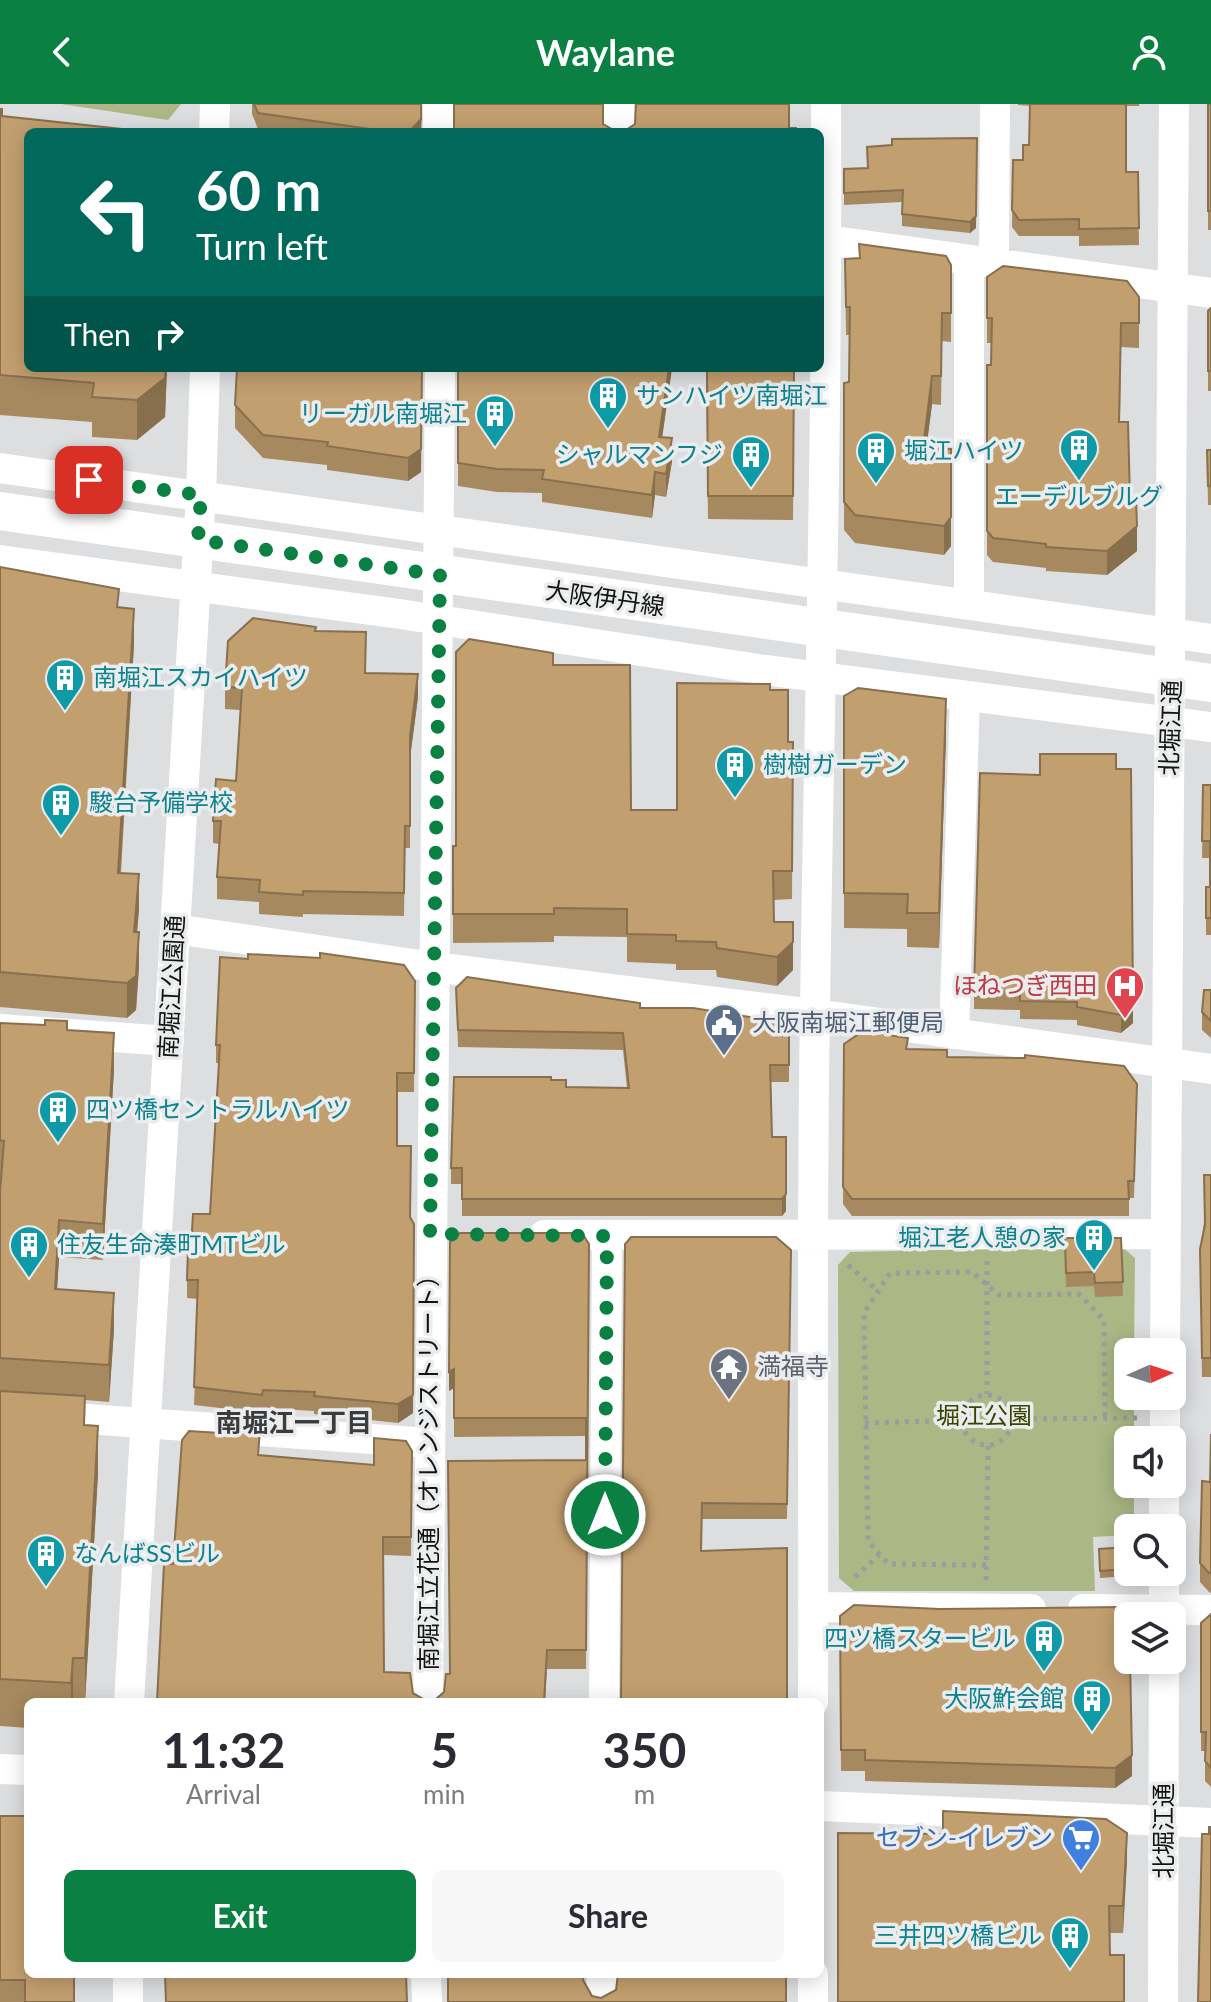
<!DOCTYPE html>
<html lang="en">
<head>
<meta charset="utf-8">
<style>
  :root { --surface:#fff; --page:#f7f7f7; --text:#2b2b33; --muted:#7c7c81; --accent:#0b8043 }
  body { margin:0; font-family:Lato,"Noto Sans JP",sans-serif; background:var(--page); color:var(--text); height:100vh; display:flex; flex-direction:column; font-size:30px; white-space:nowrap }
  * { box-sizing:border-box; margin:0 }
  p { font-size:26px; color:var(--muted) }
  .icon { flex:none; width:44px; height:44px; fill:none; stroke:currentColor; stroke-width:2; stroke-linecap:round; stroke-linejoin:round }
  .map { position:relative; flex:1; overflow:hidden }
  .panel { position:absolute; left:24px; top:1594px; width:800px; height:280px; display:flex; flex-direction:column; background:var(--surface); border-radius:12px; box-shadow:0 4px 20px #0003 }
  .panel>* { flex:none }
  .top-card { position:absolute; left:24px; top:24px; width:800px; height:244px; border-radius:12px; box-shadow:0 4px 20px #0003; background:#00695c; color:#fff; overflow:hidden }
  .needle { width:52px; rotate:87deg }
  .buttons { position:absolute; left:1114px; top:1234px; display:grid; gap:16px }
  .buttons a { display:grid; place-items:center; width:72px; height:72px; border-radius:12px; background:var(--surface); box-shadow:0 4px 20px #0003; font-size:40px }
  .pin { position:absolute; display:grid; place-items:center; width:68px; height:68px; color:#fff; margin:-34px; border-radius:16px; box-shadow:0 4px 12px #0006 }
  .me { position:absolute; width:88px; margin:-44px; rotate:0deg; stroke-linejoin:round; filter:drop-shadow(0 0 6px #0008) }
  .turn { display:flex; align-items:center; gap:28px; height:168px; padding:0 40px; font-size:36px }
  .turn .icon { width:104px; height:104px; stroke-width:2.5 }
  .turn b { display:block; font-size:56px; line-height:68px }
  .then { display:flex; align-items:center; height:76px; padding:0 40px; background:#0003; gap:16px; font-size:30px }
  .eta { display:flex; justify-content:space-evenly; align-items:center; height:136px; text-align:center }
  .eta b { font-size:48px; font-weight:700; line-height:56px }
  .primary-button { display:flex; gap:16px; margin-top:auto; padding:16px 40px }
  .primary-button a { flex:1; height:92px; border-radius:12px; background:var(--accent); color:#fff; font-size:32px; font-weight:700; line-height:92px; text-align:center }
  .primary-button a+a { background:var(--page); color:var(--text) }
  header { display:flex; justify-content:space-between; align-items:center; height:104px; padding:0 40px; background:var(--accent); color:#fff; font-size:36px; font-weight:700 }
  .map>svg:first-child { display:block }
</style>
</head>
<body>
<header><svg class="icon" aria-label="back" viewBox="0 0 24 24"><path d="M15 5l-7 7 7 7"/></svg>Waylane<svg class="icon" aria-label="person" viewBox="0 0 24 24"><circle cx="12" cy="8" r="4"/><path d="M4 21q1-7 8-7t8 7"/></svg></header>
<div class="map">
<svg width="1211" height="1898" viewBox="0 0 1211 1898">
  <rect width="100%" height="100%" fill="#dddee0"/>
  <path fill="#abb785" d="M61,0h120l-13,16z
    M1121,1142l14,12 -1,94h-6v44h6v44h-6v44h6v44h-6v7l-35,2 2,54h-241l-15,-13 -1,-313 12,-13z"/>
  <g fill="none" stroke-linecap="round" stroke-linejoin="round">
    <path stroke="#9b9c9d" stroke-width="5" stroke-dasharray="4 6" stroke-linecap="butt" d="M987,1157v133
      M848,1161l30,26
      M962 1316a25 25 0 1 1 50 0a25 25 0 1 1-50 0Z
      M1013,1315l124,-1
      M865,1319l97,-3
      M986,1461l-98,-1 -20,-23 -4,-228 26,-40 82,-1 27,23 80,-1 25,26 1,97
      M855,1473l24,-22
      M986,1476l2,-135"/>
    <path stroke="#fff" stroke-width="30" d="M438,0v28
      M214,28l1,-28
      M619,28v-28
      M820,135l391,54
      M994,158l1,-158
      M0,364l1211,171
      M0,456l400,54 365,56 446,57
      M969,500v-344
      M175,825l259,38 380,47 397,55
      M0,925l169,12
      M954,930l11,-338
      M544,1131l622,-1
      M1165,1248l9,-1248
      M0,1309l429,30
      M1165,1336v-44
      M1164,1424v-44
      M813,1503l218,2
      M1083,1505l128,1
      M1164,1512v-44
      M129,1598l72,-1207 4,-127
      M428,1598l12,-1334
      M604,1598l3,-466
      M813,1598c1,-230 -2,-461 2,-691 4,-302 13,-604 11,-907
      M0,1665l28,1
      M820,1702l391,17
      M128,1870v28
      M426,1870l1,28
      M813,1870v28
      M601,1898l1,-28
      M1163,1898l1,-342"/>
    <path stroke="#fff" stroke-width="38" d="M0,407l1211,172"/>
  </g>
  <path fill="#a7895f" d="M252,0h170l-1,28h-143l-20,-3 -6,-15z
    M1018,0h121v2h-13v66h12l1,73 -60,1v-10h-60l-7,-9 1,-67h10l6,-15 1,-39 -12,-1z
    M1208,0h3v126h-3z
    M0,5l2,7 165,252 -2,49 -28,23 -45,-3v-15l-92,-7z
    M892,41l84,83 -6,5 -68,-7v-24l-58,3v-36l23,-1z
    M845,155l106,6v77l-9,-1 -1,64 -9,-1 -6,44 25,98 -7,9 -89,-12 -11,-13v-147l5,-1 1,-47h-4z
    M987,173l152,20v51l-18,-1 -1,75 17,129 -30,24 -61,-4v-3l-53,-6 -6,-7v-190h4v-22h-4z
    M1211,204v83h-3v-80z
    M422,264l-1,104 -13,9 -81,-11v-5l-64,-7 -28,-30v-23z
    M458,264h214l-10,69 10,24 -6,36 -11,-2 -3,23 -110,-16v-9l-45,-1 -39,-6z
    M706,264h88l-1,152 -85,-1z
    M1207,346h4v55h-3z
    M0,463l119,41 15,36 -13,229 18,36 -2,23 2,34 -3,44 -9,8 -127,-11z
    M316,527l50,42 52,24 -8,61v90h-5l-1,68 -101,-2v3l-44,-3v-12l-42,-3v-22l2,-33 -6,-1v-22l23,-40 4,-71 -15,-1v-22z
    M553,561l78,145h46l93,-120 18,52h5l-1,157 -18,1v22l19,48 -16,16 -60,-9 -1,-7h-40v-6l-49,-2v-25l-73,-1v6l-101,1v-97h3z
    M844,592l102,38 -7,214 -32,-1v-18l-63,-1z
    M1116,665l17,254 -12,10 -44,-8v-5l-57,-1v-9l-46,-1v-18l66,-216z
    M1203,681h8v150h-5v-48h4v-29h-8z
    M415,877l-1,111h-17v54l13,72 3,195 -15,10 -84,-9v-3l-51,-3 -1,5 -68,-8 4,-106 -11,-1v-18l4,-32 19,-34 9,-151h-3v-18z
    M456,884l184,20 149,25v49h-18l1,55 14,74 -4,5h-320v-32h-11v-16l100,-88 15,7 61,1 -4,-38 -165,-3z
    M1211,886v48l-9,-8v-18z
    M0,919l67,7 47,39 -11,191 -44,-3 -2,32 57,40 -5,73 -24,-2v25l13,48 -13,229h-57v26l-28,-2v-534l1,-15h-1z
    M844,940l64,5 39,8 190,27 -3,114h-5v18h-277l-9,-12z
    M1211,1071v202h-9l-2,-128z
    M1065,1134h56l2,58 -28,1 -1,-11 -28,1z
    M589,1140l-3,425h-39l-2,33h-388l16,-138 87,-109 114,10 38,-14 -1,105 -27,-1v117l29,21 14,8 9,-2 8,-7 6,-18 136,-214v-24l-132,1v-49l-5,3z
    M791,1146l-4,269h-85l-81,183z
    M1211,1330v159l-2,-1 -9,-10v-19l10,-81z
    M1128,1443v25h2v4l-30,2 -1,-29z
    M1211,1510v173l-6,-6v-30h-4v-128z
    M840,1512l292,160 -17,12 -250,-7v-10h-24z
    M0,1712l74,186h-74z
    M943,1730l184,25 -4,74h-14l1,22 14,47z"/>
  <path fill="#886f4e" d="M422,0l-1,28h-12z
    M977,34l-1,90 -6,5v-11z
    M166,264h1l-2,49 -28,23v-40z
    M422,264l-1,104 -13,9v-23z
    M669,264h3l-13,92v-23z
    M932,272v28l-9,72v-28z
    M672,334v23l-6,36v-23z
    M655,368v23l-3,23v-23z
    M951,413v29l-7,9v-29z
    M1137,422v25l-30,24v-24z
    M134,505v35l-16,263v-34z
    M418,570v23l-8,61v-22z
    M946,595v35l-7,214v-35z
    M139,770v35l-5,57v-34z
    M139,828v34l-3,44 -9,8v-35z
    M793,838v28l-16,16v-29z
    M1133,901v18l-12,10v-18z
    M114,929v36l-11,191v-36z
    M786,1033v74l-4,5v-17z
    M59,1116v37l-4,68v-36z
    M414,1138l-1,171 -15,10v-19z
    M114,1189v36l-5,73v-37z
    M454,1265v19l-5,3v-19z
    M98,1322v47l-13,229v-44z
    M73,1554v44h-2v-19z
    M1132,1651v21l-17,12v-20z
    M1127,1729v26l-4,74v-27z"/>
  <path fill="#c29f6f" stroke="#886f4e" stroke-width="2" d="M254,0h167v15l-12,13h-18l-133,-19z
    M454,0h149v20l14,8h-163z
    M636,0h153v24h7v4h-173l12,-8z
    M1030,0h96v68h12l1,56 -60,1v-10l-60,1 -7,-10 1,-50h10v-15h6z
    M1208,0h3v107h-3z
    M0,5h2v7l148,16h-122v236h138l-1,10 -28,22 -45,-3 2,-14 -94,-8z
    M977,34l-1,78 -6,6 -68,-8 1,-24 -59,3v-24l24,-1 -1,-21 25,-2v-6z
    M859,140l87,12 5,9v48h-9l-1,63h-9l-9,72 28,1v68l-7,9 -89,-11 -11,-13v-119l5,-1 1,-75h-4l-1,-48 15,-1z
    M1003,162l124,15 12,16v26h-18l-2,99h9l2,77h6l1,27 -30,25 -61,-4v-3l-53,-6 -6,-7v-166h4l1,-47h-5v-41z
    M1211,204v63h-3v-60z
    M237,264h185l-1,81 -13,9 -81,-12 1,-4 -65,-7 -28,-30z
    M458,264h211l-10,69 13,1 -6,36 -11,-2 -3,23 -110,-16 2,-9 -47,-1 -39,-6z
    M707,264h87l-1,128h-85z
    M1207,346h4v36h-3z
    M0,463l119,22 -2,18 17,2 -16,264 21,1 -5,58h5l-3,44 -9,7 -127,-11z
    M253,514l63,9 -1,4 51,1 -1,41 53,1 -8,62v90h-5l-1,67 -101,-2v4l-44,-3 1,-12 -43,-3 4,-56h-8l3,-42 20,2 6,-93 -17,-1 3,-46z
    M469,535l84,14v12h77l1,145h46v-127l93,1v6h18v52h5l-1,129h-19l1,51h19v20l-16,15 -60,-9 -1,-6 -40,-1v-6l-49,-1v-25l-73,-1v6h-101v-68h3v-194z
    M858,584l88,11 -7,214h-32l1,-19 -64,-1v-197z
    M1040,650h76v15h15l2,236 -12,10 -44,-8v-5l-57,-1v-9l-46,-1 6,-218 60,2z
    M1203,681h8v133h-5v-31h4v-46h-8z
    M320,849l84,12 11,16 -1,92h-17v73h14l-1,71 4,7 -1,171 -15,9 -84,-8 1,-4 -52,-2 -1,5 -68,-8 4,-107h-11l1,-32h3l2,-34h17l10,-169h-4l4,-88 28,2v-5l72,4z
    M467,873l173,26v5h53l82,13 14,12v32h-19l2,72h14v57l-4,5h-320v-31h-11l3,-91h97v3h15v7l63,1 -6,-55 -165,-3 -2,-42z
    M1204,886h7v31l-9,-9z
    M45,916l22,1v9l47,3 -11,191 -44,-4 -4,69 59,4 -5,72 -109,-7v-166l4,-51 -4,-1v-117l45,2z
    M863,927l45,7 -2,11 41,1v7l78,1v-3l99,11 13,18 -3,97h-6l1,18h-277l-9,-12 1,-143z
    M1204,1071h7v183h-9l-2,-109 5,-24z
    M460,1129h122l7,11 -3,406h-39l-3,52h-387l7,-138h9l9,-124 7,-9 47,3v-5l24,1 -2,25 116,10v-27l32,3 6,10 -1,86h-28l1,135 26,1 3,20 14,8 9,-2 8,-7 2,-18h4l-2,-213 138,-1v-42h-132v-49l-5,3 1,-130z
    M631,1133h145l15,13 -4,254 -85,-1 -1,48 86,-3v154h-166l4,-458z
    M1065,1134h56l2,44 -28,1 -1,-11 -28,1z
    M0,1287l85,5 -1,29 14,1 -13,232h-12l-2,25 -71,-4z
    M1211,1330v139h-2l-9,-10 2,-82 8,1z
    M1128,1443v22l-28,2 -1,-22z
    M854,1501l85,4 183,-2v12h6v41h2l2,95 -17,13 -250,-8v-10h-24l-1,-134z
    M1211,1510v154l-6,-7 1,-29h-5v-109z
    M943,1707l163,8 21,14 -4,73h-14l1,49h14v47h-286v-169l105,1z
    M0,1712h28v158h46v28h-49v-22h-25z
    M1209,1723h2v175h-13l4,-168h7z
    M165,1870h241l1,28h-241z
    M448,1870h136l-1,6 9,16 9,2 15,-8 2,-16h168v28h-338z"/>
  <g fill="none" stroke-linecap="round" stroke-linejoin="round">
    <path stroke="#0b8043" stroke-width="14" stroke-dasharray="0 25.2" d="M89,376l112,15 -3,45 242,35 -10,659 177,2 -2,279"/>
  </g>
  <defs>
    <g id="building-pin" transform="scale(2)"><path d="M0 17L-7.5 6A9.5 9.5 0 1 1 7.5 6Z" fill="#0f9aa8" stroke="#ebeced"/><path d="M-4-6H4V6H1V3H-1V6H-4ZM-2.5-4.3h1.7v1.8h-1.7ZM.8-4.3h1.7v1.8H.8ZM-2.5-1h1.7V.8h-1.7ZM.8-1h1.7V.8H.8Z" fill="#fff"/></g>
    <g id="hospital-pin" transform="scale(2)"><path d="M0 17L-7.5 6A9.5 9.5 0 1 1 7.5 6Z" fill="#e0444e" stroke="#ebeced"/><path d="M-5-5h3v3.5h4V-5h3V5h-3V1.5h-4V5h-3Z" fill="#fff"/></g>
    <g id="civic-pin" transform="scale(2)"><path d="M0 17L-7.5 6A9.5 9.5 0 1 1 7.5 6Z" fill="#5c6f8a" stroke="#ebeced"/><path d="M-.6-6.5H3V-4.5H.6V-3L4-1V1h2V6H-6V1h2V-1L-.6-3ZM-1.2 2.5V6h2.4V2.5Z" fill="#fff"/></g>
    <g id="temple-pin" transform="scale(2)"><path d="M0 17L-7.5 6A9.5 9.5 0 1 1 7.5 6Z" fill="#6b7280" stroke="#ebeced"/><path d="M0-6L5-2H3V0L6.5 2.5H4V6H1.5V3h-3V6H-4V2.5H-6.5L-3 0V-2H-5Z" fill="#fff"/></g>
    <g id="supermarket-pin" transform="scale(2)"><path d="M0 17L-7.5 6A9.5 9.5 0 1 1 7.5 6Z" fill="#3f7fe0" stroke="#ebeced"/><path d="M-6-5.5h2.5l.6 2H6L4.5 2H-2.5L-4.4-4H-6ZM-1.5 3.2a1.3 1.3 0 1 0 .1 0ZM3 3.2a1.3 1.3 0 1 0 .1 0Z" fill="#fff"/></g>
  </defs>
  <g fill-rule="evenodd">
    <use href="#building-pin" x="608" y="292"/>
    <use href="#building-pin" x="495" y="310"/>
    <use href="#building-pin" x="1079" y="344"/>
    <use href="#building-pin" x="876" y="347"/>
    <use href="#building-pin" x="751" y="351"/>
    <use href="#building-pin" x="65" y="574"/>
    <use href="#building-pin" x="735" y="661"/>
    <use href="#building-pin" x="61" y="699"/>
    <use href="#hospital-pin" x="1125" y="882"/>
    <use href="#civic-pin" x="724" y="919"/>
    <use href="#building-pin" x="58" y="1006"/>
    <use href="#building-pin" x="1094" y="1134"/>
    <use href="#building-pin" x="29" y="1141"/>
    <use href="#temple-pin" x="729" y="1263"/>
    <use href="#building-pin" x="46" y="1450"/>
    <use href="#building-pin" x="1044" y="1535"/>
    <use href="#building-pin" x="1092" y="1595"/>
    <use href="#supermarket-pin" x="1081" y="1734"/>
    <use href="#building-pin" x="1070" y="1832"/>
  </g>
  <g text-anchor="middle" stroke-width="7" stroke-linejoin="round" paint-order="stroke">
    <g font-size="24" fill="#0d838f" stroke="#ebeced" text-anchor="start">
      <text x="636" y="300">サンハイツ南堀江</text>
      <text x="467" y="318" text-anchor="end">リーガル南堀江</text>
      <text x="904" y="355">堀江ハイツ</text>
      <text x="723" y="359" text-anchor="end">シャルマンフジ</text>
      <text x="1079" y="401" text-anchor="middle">エーデルブルグ</text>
      <text x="93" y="582">南堀江スカイハイツ</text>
      <text x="763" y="669">樹樹ガーデン</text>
      <text x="89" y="707">駿台予備学校</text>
      <text x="86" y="1014">四ツ橋セントラルハイツ</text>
      <text x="1066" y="1142" text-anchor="end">堀江老人憩の家</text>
      <text x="57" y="1149">住友生命湊町MTビル</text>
      <text x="74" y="1458">なんばSSビル</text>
      <text x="1016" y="1543" text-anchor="end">四ツ橋スタービル</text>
      <text x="1064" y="1603" text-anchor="end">大阪鮓会館</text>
      <text x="1042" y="1840" text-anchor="end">三井四ツ橋ビル</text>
    </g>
    <g font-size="24" fill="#121313" stroke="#ebeced">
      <text transform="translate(605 495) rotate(8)" y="8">大阪伊丹線</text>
      <text transform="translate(1171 624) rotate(-88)" y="8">北堀江通</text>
      <text transform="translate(172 883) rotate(-87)" y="8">南堀江公園通</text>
      <text transform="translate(429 1363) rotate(-90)" y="8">南堀江立花通（オレンジストリート）</text>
      <text transform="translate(1164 1727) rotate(-90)" y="8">北堀江通</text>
    </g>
    <g font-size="24" fill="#be3a42" stroke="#ebeced" text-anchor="end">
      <text x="1097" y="890">ほねつぎ西田</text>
    </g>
    <g font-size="24" fill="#4e5e75" stroke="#ebeced" text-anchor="start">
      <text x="752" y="927">大阪南堀江郵便局</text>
    </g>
    <g font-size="24" fill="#5b616d" stroke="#ebeced" text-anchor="start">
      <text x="757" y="1271">満福寺</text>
    </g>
    <g font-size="24" fill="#384300" stroke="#ebeced">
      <text x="984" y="1320">堀江公園</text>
    </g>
    <g font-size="24" fill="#366cbe" stroke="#ebeced" text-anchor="end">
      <text x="1053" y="1742">セブン-イレブン</text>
    </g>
    <g font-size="26" font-weight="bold" fill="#3b3c3d" stroke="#ebeced">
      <text x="294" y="1328">南堀江一丁目</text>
    </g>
  </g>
</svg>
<div class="buttons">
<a><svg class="needle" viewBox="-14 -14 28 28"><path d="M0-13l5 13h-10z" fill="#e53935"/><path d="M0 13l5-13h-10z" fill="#7c7c81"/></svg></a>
<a><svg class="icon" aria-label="sound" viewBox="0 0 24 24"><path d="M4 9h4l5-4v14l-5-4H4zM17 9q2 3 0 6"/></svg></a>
<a><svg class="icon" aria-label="search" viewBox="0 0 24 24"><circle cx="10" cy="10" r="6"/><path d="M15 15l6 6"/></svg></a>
<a><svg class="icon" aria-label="layers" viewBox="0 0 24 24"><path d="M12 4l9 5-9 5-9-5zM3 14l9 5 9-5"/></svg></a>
</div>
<div class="pin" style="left:89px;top:376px;background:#d93025"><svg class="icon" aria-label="arrive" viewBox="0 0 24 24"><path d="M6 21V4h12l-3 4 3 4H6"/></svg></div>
<svg class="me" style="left:605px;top:1411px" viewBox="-20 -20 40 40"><circle r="17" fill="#0b8043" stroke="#fff" stroke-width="3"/><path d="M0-11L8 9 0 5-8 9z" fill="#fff"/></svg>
<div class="top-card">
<div class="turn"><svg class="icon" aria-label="left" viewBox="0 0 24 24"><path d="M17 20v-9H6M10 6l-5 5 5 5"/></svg><div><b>60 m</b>Turn left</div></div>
<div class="then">Then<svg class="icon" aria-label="right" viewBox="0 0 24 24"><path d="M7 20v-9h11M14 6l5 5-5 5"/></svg></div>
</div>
<section class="panel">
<div class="eta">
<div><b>11:32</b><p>Arrival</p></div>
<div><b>5</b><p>min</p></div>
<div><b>350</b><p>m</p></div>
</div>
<div class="primary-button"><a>Exit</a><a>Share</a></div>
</section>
</div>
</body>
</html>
